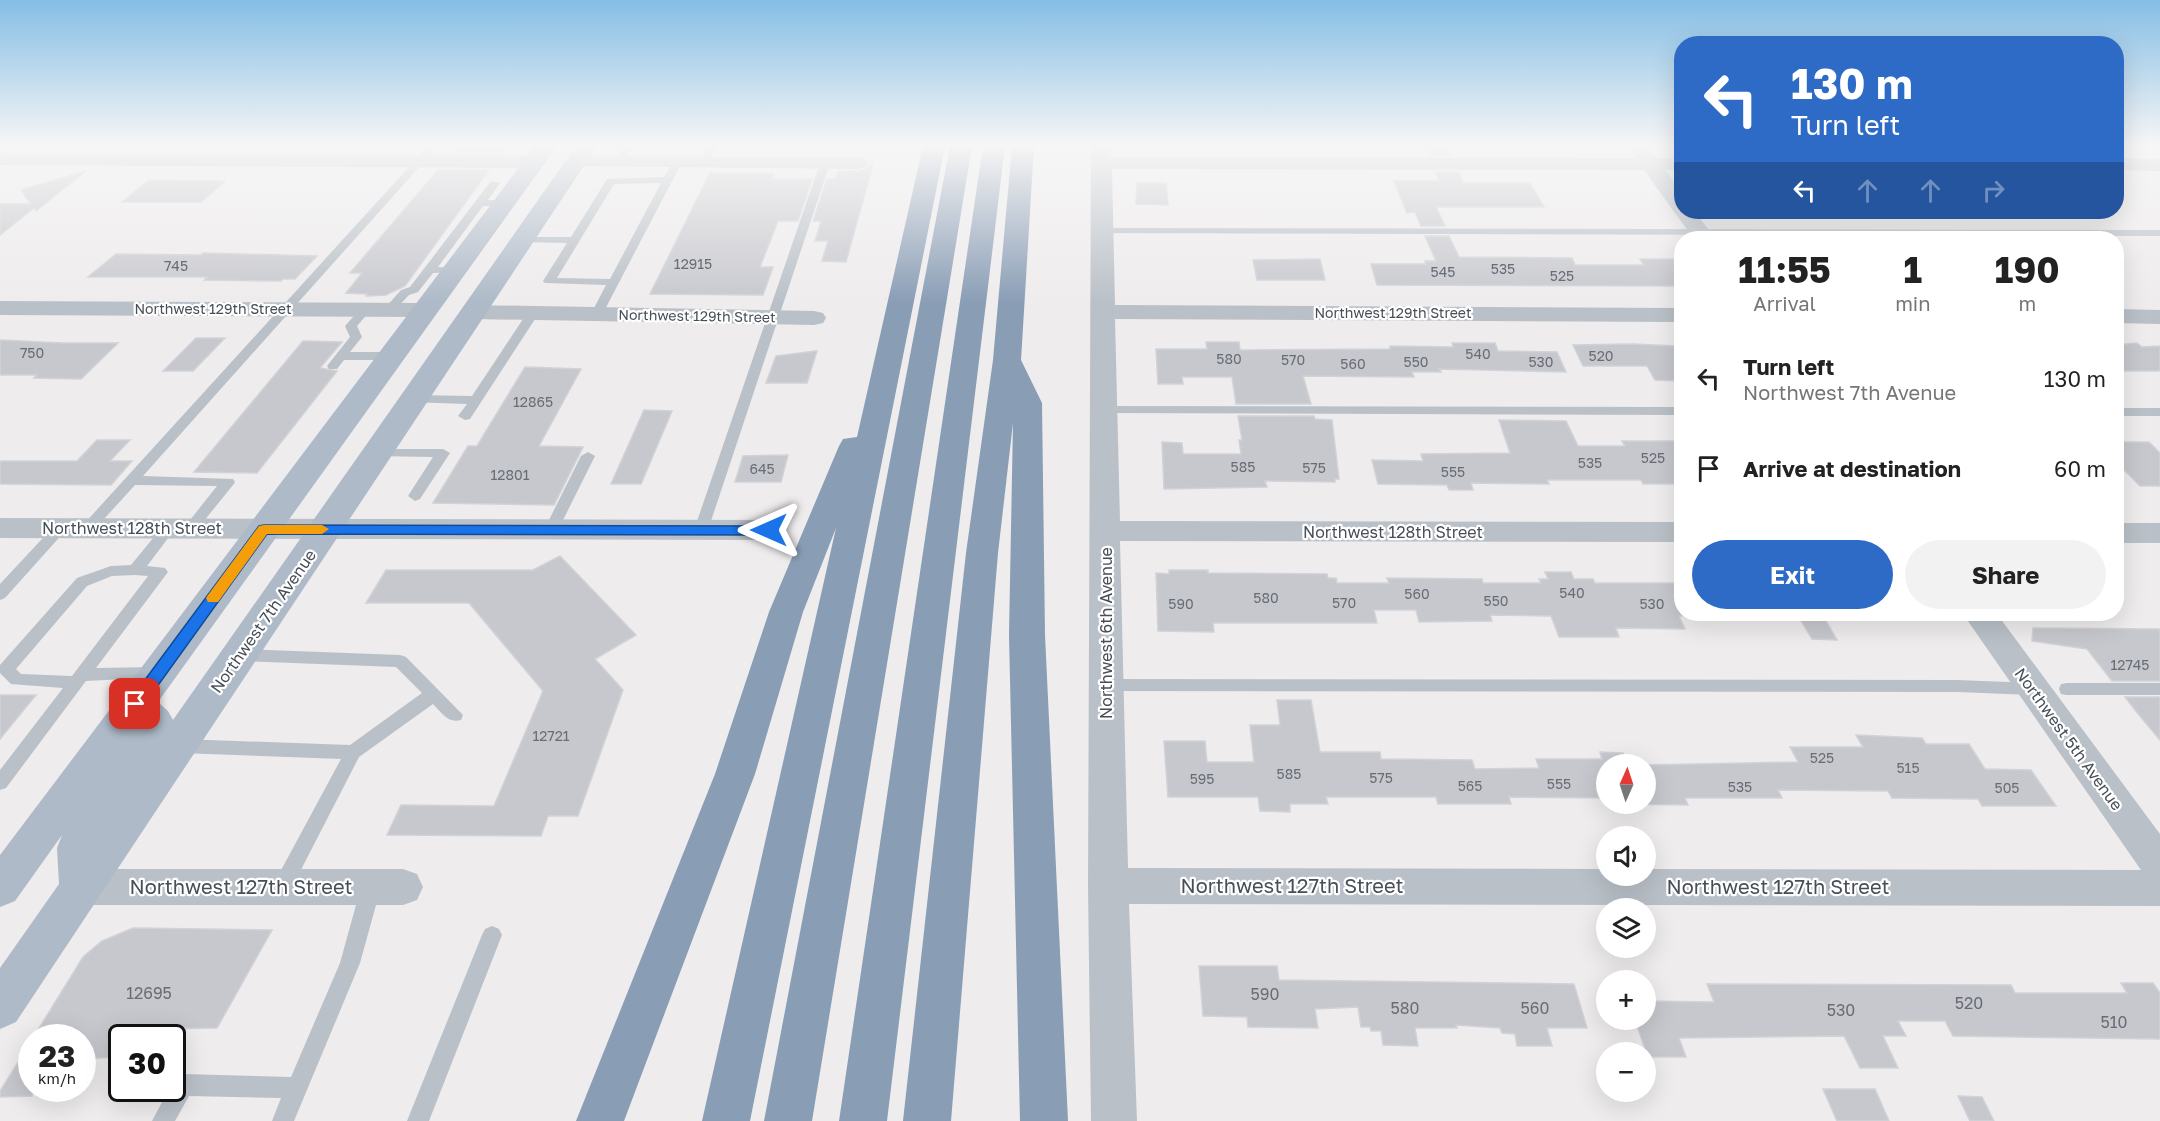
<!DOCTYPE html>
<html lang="en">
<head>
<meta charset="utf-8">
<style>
  :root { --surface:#fff; --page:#f2f2f2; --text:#222; --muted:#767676; --accent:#2e6bc6 }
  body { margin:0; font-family:"Golos Text",sans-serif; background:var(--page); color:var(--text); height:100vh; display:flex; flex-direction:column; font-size:22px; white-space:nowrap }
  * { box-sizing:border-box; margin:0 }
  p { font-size:20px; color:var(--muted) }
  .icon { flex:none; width:33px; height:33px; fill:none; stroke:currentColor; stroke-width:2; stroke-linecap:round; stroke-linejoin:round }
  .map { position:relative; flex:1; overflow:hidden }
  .sheet { position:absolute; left:1674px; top:231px; width:450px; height:390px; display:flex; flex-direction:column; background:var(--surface); border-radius:24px; box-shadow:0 6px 24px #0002 }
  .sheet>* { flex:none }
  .hud { position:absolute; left:1674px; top:36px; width:450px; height:183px; border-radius:24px; box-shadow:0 6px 24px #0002; background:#2e6bc6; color:#fff; overflow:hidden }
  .needle { width:39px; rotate:3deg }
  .buttons { position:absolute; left:1596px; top:754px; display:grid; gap:12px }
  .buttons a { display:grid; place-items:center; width:60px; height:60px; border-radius:50%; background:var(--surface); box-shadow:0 6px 24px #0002; font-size:30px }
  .speed { position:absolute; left:18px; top:1024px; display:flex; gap:12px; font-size:30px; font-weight:700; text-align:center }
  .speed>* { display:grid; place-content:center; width:78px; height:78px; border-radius:50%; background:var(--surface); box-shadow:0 6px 24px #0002; line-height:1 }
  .speed small { font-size:15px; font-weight:400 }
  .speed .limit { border:3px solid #111; border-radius:9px; background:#fff; color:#111 }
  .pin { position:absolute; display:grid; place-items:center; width:51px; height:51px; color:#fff; margin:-26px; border-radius:12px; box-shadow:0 3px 9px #0006 }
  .me { position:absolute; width:66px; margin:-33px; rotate:270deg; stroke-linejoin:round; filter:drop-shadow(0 0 4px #0008) }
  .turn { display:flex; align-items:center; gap:21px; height:126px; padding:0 18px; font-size:27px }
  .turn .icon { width:78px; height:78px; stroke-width:2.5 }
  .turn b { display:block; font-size:42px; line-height:51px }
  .lanes { display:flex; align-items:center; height:57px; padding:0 18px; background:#0003; justify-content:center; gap:30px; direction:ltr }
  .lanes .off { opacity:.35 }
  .eta { display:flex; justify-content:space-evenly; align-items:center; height:102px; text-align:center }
  .eta b { font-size:36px; font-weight:700; line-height:42px }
  .primary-button { display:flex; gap:12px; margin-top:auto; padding:12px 18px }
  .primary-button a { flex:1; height:69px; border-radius:36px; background:var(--accent); color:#fff; font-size:24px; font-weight:700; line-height:69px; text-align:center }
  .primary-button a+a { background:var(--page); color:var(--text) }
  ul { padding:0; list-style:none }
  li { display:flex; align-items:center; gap:18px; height:90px; padding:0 18px }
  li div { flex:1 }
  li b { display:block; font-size:22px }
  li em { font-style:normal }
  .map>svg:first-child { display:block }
</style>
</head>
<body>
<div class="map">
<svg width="2160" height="1121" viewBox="0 0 2160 1121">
  <rect width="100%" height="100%" fill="#eeecec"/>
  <path fill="#c7c8ce" stroke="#d0d2d7" stroke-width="1.5" d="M459,146h49l-6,8 -50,-1z
    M1426,146h22l4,9h-23z
    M870,164h3l-27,98 -24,-1 6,-20h-13l6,-20h-8l14,-42h8l3,-8h21l7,-2z
    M438,170h51l-84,116 -19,9 -20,1 1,-2 -21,-1 16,-20h-12z
    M86,171l-50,40 -2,-3 -34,27v-31h31l-10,-14z
    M1436,172h23l4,11h67l14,24h-108l9,19h-24l-6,-14 -8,1 -13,-32h45z
    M710,173l64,1 -2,5h40l-14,42h-20l-18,46h13l-10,28 -113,-1z
    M149,180l42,1h34l-24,21h-79z
    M1137,183h29l2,22 -32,-1z
    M1425,236h24l10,21 113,1 3,7h69l-4,-6h42v27l-305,-1 -6,-21h55l-1,-3h11z
    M203,253l114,3 -22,23h-12l-2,2 -77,-1 3,-3h-119l28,-23 85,1z
    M1320,259l5,21h-68l-4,-20z
    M196,338h29l-32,33h-30z
    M0,340l62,3h56l-37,36 -47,-1 3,-3h-37z
    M303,341l39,1 -22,26 17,3 -80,102 -63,-1z
    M1206,342h33l1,8h8l142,-1v-3l63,1 -1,-4h43l3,8 59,1 9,20 -127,-3 2,3h-29l2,5 -111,-1 8,28h-75l-4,-27h-50l1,7h-25l-2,-35h51z
    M2137,343l5,4 18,-1v25h-44v-26z
    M1633,344l43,2 6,10v25l-27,-1 -8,-14h-64l-10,-21z
    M817,351l-10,32h-41l10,-27z
    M525,367l56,2 -42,77 44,1 -29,58 -121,-2 35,-57h9z
    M644,410l28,1 -31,73h-30z
    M1238,416h76l1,3 17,1 7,59h-4v3l-70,-1 2,6 -103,2 -2,-47 20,1 1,11h58l-2,-14h3z
    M1499,420l67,1 12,25h47l-3,-5h53l7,12v31h-39l-2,-4h-94l2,4 -78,-1 2,7h-24l-2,-5 -69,-1 -6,-24 51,1 -2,-7 89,-1z
    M97,440h33l-20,21h22l-21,24 -111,-1v-23h77z
    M2116,442h33l11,11v33h-20l-24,-24z
    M788,455l-7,27h-46l8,-26z
    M560,556l76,79 -41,24 28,31 -45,126h-30l-7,20 -154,-1 14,-30 93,1 49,-115 -74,-88h-103l20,-33h147z
    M1169,570h39v3l119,1 1,4h8l1,5h52l-2,-5 95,1 1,4h58l-2,-4h9l-3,-7h26l3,7h19l2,4h87v33h-3l6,13 -69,-1 3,9h-60l-8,-21 -61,-1 2,6 -73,1 -3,-12h-42l3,13h-164l1,9 -56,-1 -2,-58 13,1z
    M1797,614h25l15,26 -25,-1z
    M2033,628l127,1v52h-48l-25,-32 -55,-8z
    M0,695h36l-36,44z
    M2125,697h35v43l-21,-25z
    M1277,700h34l9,52h60l1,7 91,1 3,9 64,-1 -3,-9h66l-2,-7 23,1 5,12h-22v33l-97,-1 2,7h-73l-2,-7h-110l2,7h-38v8l-30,-1 -2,-14h-90l-4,-56h41l2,21h47l-4,-37h30z
    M1856,735l66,3 4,6h43l16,25 46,1 25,36h-74l-4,-7 -86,-1 -4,-7 -110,-1 4,8h-97l3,7 -69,-1h27v-39l152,-3 -8,-15h73z
    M133,928l139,2 -55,98 -83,1 -6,9h-6v11l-5,8 -35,2v-21h-49l50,-81 19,-16z
    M1199,966h78l2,14 295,4 13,44h-40l5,18h-35l-2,-12 -13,-1 -2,-5 -44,-3 1,3h-42l3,18 -35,-1 -2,-14h-10l-1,-4h-9l-3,-20 -43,2 3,19 -70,-1 -1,-10 -44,-1z
    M2121,983h32l7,10v46l-207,-3 -8,-15h-47l8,15h-23l15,32h-38l-16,-32 -165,2 7,19h-38l-13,-37h11v-19l68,1 -7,-18 304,1 4,8h112z
    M32,1040v56l-32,1v-6z
    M1823,1089h52l14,32h-52z
    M1958,1096l24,1 12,24h-24z"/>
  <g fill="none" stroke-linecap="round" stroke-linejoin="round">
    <path fill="#b9c0c7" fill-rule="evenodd" d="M428,146h10l-295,330 90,3 2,3 -2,3 -38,47h-10l-2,-3 34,-43 -82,-1 -42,46h-10l-2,-3 2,-3z
      M623,146h10l-13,19h-6l-2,-2z
      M708,146h10l-11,19h-6l-2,-2z
      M677,159l5,3 -81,155 -4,1 -6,-4 15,-29 -61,-2 -2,-2 24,-38 -45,-1 -4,-1v-4h53l36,-58 57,-2 10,-17zM661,183l-51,96 -53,-1 57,-94z
      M825,160l5,3 -122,367 -7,5 -5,-2 -2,-3 126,-367z
      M491,181l9,2 -12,17h16l5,3 -5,3h-21l-45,61 20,1v4l-25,1 -15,19 -9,3 -16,17h-8v-4l16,-18 9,-3z
      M1102,228l1058,2v6l-1062,-3v-4z
      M365,306l6,4 -14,16 5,11 -12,15h41l6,4 -6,4h-47l-7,9h-8l-2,-3 23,-29 -5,-11 16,-18z
      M533,309l6,4 -69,106 -5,1 -7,-4 9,-12 -59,-2 -1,-3 1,-3 5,-1 59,1 57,-86z
      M1104,406l578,1v8l-583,-2 -2,-3 2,-3z
      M2116,408h44v8h-44z
      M378,449h65l7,4 -30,46 -5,2 -7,-5 25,-39 -60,-1 -2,-3 2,-3z
      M588,452l7,4 -37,74 -7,5 -5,-2 -2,-3 37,-74z
      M60,523l5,2 2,3 -2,3 -60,67 -5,2v-16l55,-59z
      M168,524l7,5 -28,37 18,2 3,4 -72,96 61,-1 6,2 2,4 -2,4 -77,4 -80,107 -6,2v-20l63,-82 -52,-4 -11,-11v-8l77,-87 34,-12 20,-1 32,-39zM135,575l13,1 -76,100 -51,-2 -5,-5 71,-83 25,-10z
      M240,649l160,6 6,2 57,58 -2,5c-13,4 -20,-8 -28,-16l-74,53 -70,136 -7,3 -7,-3 -3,-6 69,-128 -161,-6 -6,-2 -3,-5 3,-5 6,-2 170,6 72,-52 -26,-26 -156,-6 -6,-2 -2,-4 2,-4z
      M1106,679l851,1 76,3 6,1 2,5 -2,5 -6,1 -76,-3 -851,-1 -6,-1 -2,-5 2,-5z
      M2067,683h93v12h-93l-6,-1 -2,-5 2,-5z
      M371,878l7,3 3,6 -21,76 -66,158h-22l9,-23 -92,-2 -14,25h-23l17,-32h3l3,-12 8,-3 108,3 49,-114 21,-76 3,-6z
      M492,926l7,3 3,6 -73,186h-22l75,-186 3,-6z"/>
    <path fill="#b9c0c7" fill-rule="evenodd" d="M1091,146h20v11l524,1 -5,-8 3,-4h14l9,12h26v12h-17l17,22v20h13l20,26h-22l-49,-68 -532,-1 3,136 567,3v14l-567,-3 5,202 562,1v20l-562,-1 8,327 478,1v7h40v-7l495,1 -178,-256h34l163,220v72l-1031,-2 8,217h-46l-3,-235z
      M0,153l534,3 7,2 3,4 -3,4 -7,2 -534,-3z
      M575,156l283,1 7,2 3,4 -3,4 -7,2 -290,-3 -3,-4 3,-4z
      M2116,158l44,1v12l-44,-1z
      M0,301l425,2 9,2 3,5 -3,5 -9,2 -425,-2z
      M473,305l341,6 9,2 3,5 -3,5 -9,2 -341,-6 -9,-2 -3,-5 3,-5z
      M2116,309l44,1v14l-44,-1z
      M0,518l769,2 11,3 4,7 -4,7 -11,3 -769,-2z
      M2116,523h44v20h-44z
      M80,869h323l14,5 6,13 -6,13 -14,5h-323l-14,-5 -6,-13 6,-13z"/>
    <path fill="#aebac8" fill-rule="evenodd" d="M535,146h22l-399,556 10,9 5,9 403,-574h21l-581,876 -16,7v-61l59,-84 -2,-36 5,-13 -47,66 -15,6v-52z"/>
    <path fill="#899db5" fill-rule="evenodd" d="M923,146h22l-195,975h-48l134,-593 -33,84 -48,162 -131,347h-48l139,-347 54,-162 70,-166 4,-7 14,-2z
      M950,146h22l-160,975h-48z
      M983,146h22l-118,975h-48z
      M1012,146h22l-13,214 21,43 3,232 23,486h-48l-11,-486 4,-212 -15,130 -47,568h-48l63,-568 27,-193z"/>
  </g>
  <linearGradient id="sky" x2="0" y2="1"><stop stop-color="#85bee5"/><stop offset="0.48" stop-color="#f7f6f6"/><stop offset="1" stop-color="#f7f6f6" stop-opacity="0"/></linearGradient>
  <rect width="2160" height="303" fill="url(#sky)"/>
  <path fill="#1a73e8" stroke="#114b97" stroke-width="1.5" d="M264,525l505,1 7,4 -7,5 -502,-1 -126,175h-11l-2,-5 2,-4 129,-174z"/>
  <path fill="#f59e0b" d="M264,525h58l7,4 -7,5h-55l-49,68h-10l-2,-4 2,-3 51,-69z"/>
  <g text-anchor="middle" stroke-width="4.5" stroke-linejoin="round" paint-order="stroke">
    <g font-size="14" fill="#676c75">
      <text x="693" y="269">12915</text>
      <text x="176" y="271">745</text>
      <text x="1503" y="274">535</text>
      <text x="1443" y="277">545</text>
      <text x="1562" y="281">525</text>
      <text x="32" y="358">750</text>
      <text x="1478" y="359">540</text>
      <text x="1601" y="361">520</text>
      <text x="1229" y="364">580</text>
      <text x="1293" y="365">570</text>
      <text x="1416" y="367">550</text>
      <text x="1541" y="367">530</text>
      <text x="1353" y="369">560</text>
      <text x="533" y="407">12865</text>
      <text x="1653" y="463">525</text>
      <text x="1590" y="468">535</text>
      <text x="1243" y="472">585</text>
      <text x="1314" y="473">575</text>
      <text x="762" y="474">645</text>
      <text x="1453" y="477">555</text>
      <text x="510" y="480">12801</text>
      <text x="1572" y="598">540</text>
      <text x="1417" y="599">560</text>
      <text x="1266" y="603">580</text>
      <text x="1496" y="606">550</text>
      <text x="1344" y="608">570</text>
      <text x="1181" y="609">590</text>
      <text x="1652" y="609">530</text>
      <text x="2130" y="670">12745</text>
      <text x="551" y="741">12721</text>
      <text x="1822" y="763">525</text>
      <text x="1908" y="773">515</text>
      <text x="1289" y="779">585</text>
      <text x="1381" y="783">575</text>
      <text x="1202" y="784">595</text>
      <text x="1559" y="789">555</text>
      <text x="1470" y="791">565</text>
      <text x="1740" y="792">535</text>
      <text x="2007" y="793">505</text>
    </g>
    <g font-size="14" fill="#474e57" stroke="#fff">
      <text x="213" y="314">Northwest 129th Street</text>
      <text x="1393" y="318">Northwest 129th Street</text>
      <text transform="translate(697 316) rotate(1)" y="5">Northwest 129th Street</text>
    </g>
    <g font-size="16" fill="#474e57" stroke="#fff">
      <text x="132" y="534">Northwest 128th Street</text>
      <text x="1393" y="538">Northwest 128th Street</text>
      <text transform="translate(263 621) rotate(-55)" y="6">Northwest 7th Avenue</text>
      <text transform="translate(1106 633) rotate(-90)" y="6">Northwest 6th Avenue</text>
      <text transform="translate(2069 739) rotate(54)" y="6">Northwest 5th Avenue</text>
    </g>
    <g font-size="16" fill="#676c75">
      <text x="149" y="999">12695</text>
      <text x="1265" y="1000">590</text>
      <text x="1969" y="1009">520</text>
      <text x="1405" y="1014">580</text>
      <text x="1535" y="1014">560</text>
      <text x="1841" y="1016">530</text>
      <text x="2114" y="1028">510</text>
    </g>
    <g font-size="20" fill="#474e57" stroke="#fff">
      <text x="1292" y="893">Northwest 127th Street</text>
      <text x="241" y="894">Northwest 127th Street</text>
      <text x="1778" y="894">Northwest 127th Street</text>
    </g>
  </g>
</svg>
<div class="buttons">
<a><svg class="needle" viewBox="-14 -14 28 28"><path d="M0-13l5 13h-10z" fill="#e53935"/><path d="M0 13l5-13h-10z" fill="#767676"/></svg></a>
<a><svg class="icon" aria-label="sound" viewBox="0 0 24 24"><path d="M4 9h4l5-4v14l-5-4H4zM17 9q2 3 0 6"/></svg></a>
<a><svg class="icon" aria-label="layers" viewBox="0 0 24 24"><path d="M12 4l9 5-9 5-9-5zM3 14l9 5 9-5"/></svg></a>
<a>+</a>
<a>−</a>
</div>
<div class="speed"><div>23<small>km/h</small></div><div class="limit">30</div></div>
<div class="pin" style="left:135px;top:704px;background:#d93025"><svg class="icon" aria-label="arrive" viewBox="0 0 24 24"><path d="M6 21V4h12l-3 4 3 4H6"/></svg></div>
<svg class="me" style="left:769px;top:530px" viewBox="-20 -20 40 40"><path d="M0-17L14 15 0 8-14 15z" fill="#1a73e8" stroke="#fff" stroke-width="4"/></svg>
<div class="hud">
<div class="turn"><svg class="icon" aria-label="left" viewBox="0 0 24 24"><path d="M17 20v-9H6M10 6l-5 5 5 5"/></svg><div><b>130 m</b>Turn left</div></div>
<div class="lanes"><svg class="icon" aria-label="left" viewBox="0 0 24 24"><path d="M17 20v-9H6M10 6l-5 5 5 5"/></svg><svg class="icon off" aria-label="ahead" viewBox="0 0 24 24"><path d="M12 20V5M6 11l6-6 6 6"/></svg><svg class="icon off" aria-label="ahead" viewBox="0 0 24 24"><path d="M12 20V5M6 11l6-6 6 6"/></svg><svg class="icon off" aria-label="right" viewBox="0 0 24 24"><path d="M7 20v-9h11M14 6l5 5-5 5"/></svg></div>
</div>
<section class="sheet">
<div class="eta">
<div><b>11:55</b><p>Arrival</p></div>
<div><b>1</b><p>min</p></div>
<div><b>190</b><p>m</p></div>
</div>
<ul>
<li><svg class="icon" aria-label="left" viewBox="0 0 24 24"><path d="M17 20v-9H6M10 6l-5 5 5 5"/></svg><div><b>Turn left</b><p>Northwest 7th Avenue</p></div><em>130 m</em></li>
<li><svg class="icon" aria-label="arrive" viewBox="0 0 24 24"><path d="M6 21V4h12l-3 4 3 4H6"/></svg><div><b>Arrive at destination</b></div><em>60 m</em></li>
</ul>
<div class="primary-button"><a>Exit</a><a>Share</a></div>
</section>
</div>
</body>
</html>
